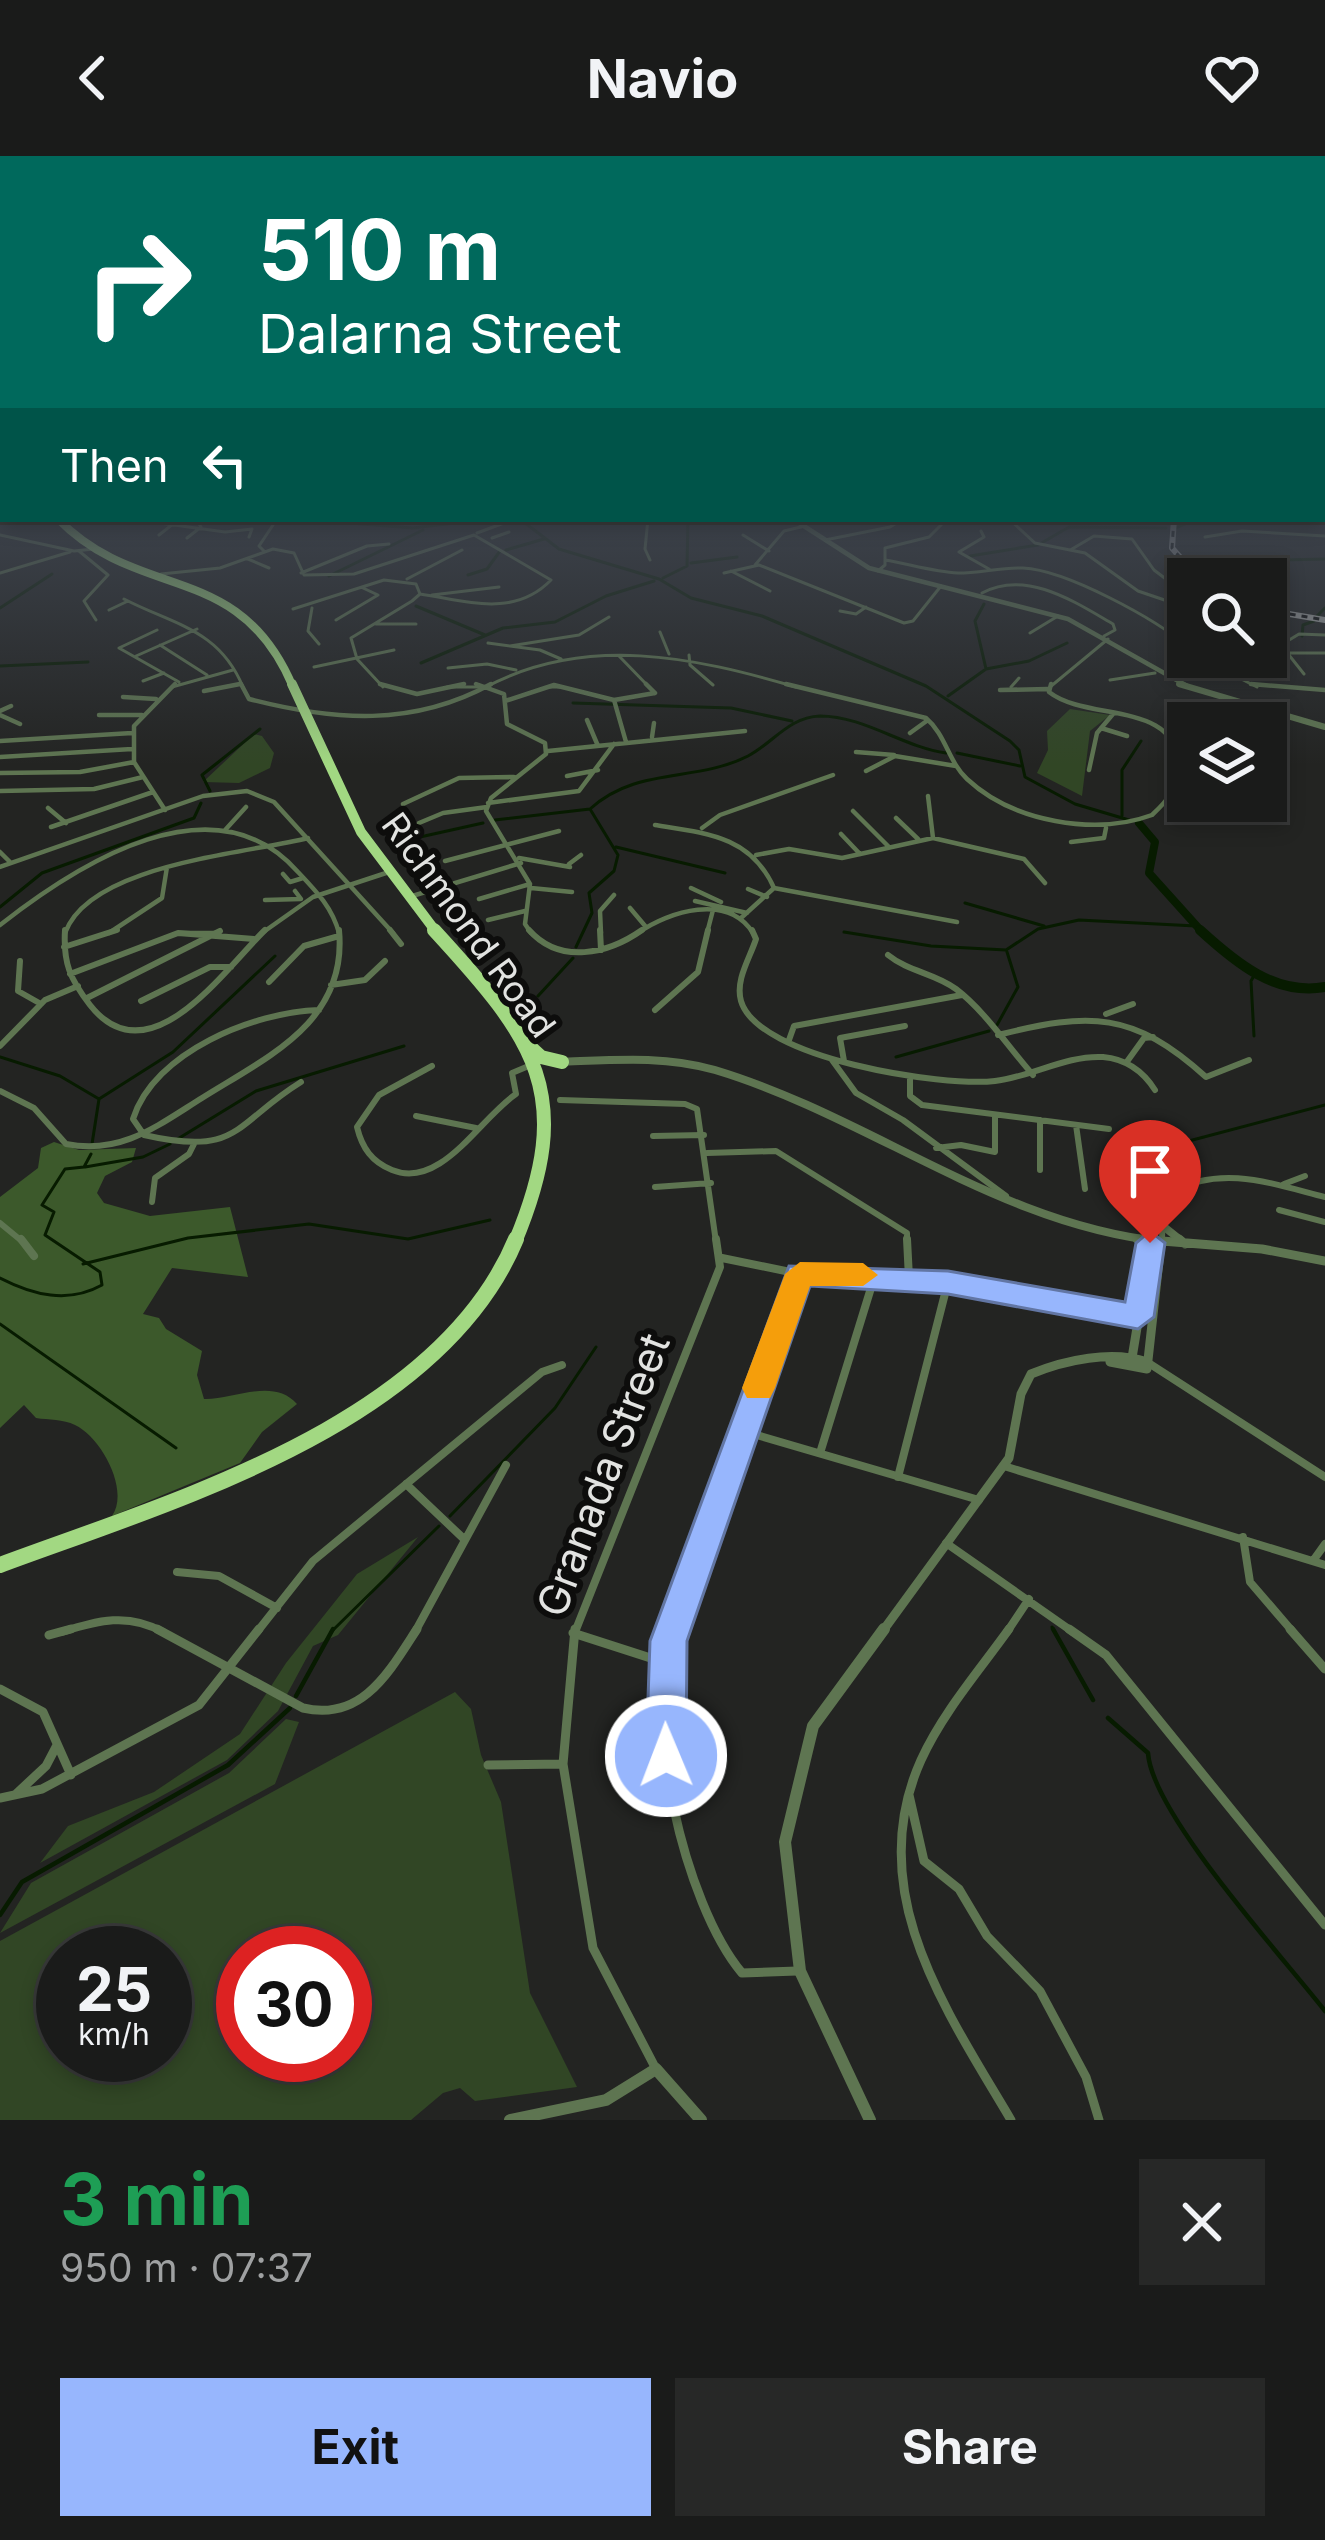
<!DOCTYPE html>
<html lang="en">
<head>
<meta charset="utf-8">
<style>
  :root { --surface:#1a1b1a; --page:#272827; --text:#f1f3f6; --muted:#9fa1a2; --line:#383939; --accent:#97b6fd }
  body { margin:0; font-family:Inter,sans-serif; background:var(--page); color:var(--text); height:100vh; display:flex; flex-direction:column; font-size:45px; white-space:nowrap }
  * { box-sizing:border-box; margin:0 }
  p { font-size:39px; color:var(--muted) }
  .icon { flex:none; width:66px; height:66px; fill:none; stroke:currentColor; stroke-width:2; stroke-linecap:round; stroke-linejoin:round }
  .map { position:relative; height:1964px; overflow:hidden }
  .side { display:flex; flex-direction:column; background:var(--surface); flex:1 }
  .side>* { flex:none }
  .guide { position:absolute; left:0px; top:0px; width:1326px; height:366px; box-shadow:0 6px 18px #0003,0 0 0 3px var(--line); background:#00695c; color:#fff; overflow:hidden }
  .fabs { position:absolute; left:1167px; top:402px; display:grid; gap:24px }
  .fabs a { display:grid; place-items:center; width:120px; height:120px; border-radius:0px; background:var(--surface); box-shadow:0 6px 18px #0003,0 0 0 3px var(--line); font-size:60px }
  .speed { position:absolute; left:36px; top:1770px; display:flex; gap:24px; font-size:60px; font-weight:700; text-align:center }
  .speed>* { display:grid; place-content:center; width:156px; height:156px; border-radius:50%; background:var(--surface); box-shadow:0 6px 18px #0003,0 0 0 3px var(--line); line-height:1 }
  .speed small { font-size:30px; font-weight:400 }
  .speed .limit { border:18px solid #d22; background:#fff; color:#111 }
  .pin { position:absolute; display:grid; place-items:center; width:102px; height:102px; color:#fff; margin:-123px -51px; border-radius:50% 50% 50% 0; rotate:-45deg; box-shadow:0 0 12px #0007 }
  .pin .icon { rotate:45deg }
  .me { position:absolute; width:132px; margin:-66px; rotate:359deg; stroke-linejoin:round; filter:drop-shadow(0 0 9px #0008) }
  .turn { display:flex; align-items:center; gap:42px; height:252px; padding:0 60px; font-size:54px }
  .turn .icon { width:156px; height:156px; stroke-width:2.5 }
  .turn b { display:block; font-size:84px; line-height:102px }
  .then { display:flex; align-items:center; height:114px; padding:0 60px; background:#0003; gap:24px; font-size:45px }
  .round { display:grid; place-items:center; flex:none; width:126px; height:126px; border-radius:0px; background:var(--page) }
  .summary { display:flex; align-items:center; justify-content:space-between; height:204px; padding:0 60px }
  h1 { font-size:72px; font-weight:700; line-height:90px; color:#1e9e55 }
  .action { display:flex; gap:24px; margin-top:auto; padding:24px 60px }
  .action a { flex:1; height:138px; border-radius:0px; background:var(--accent); color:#111; font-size:48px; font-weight:700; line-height:138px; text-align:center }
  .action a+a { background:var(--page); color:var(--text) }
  header { display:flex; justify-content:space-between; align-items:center; height:156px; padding:0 60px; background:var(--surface); font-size:54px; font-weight:700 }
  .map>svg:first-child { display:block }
</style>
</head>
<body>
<header><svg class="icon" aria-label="back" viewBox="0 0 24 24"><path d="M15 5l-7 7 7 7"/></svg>Navio<svg class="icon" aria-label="heart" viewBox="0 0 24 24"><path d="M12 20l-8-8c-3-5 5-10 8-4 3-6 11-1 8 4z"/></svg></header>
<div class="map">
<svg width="1325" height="1964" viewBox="0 0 1325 1964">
  <rect width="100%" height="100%" fill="#232422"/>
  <path fill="#314625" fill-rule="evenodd" d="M1070,553l40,6 -20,16 -8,65 -45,-23 11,-23 -1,-19z
    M254,578l8,2 12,17 -4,15 -31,15 -36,-1z
    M418,1381l-80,98 -25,11 -35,65 -51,49 -187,103 28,-37 86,-34 86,-58 46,-71 71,-89z
    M455,1536l16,17 10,46 20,47 29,191 47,94 -102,14 -15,-13 -17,5 -32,27h-411v-179zM63,1797h102v102h-102zM243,1797h102v102h-102z
    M286,1563l13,3 -24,62 -275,149 31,-50 198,-110z"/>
  <path fill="#3c592b" d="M54,986l25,8 57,-2 -4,14 -27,14 -8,17 7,10 46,13 80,-9 18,70 -76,-9 -29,46 16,4 7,11 36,22 -5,24 7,24c29,1 69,-22 93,5l-35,28 -22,31 -128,53c18,-26 -11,-79 -37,-91 -12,-6 -26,-5 -39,-7l-12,-13 -24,23v-231l38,-29 3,-20z"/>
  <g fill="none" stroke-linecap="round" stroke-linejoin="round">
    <path stroke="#071b00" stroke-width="3" d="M298,363l115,9 75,-9
      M520,363l39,30 100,30 32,19 71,18 164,70 84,55 9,9 6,27 50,27 54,16
      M1174,373l22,-10
      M506,394l38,-11
      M970,400l68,-11 31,-18 97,1
      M1199,406l126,-3
      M691,407l46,-6
      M468,419l19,-6 13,-18
      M329,420l94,-46
      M663,422l24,-12 1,-47
      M416,450l69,29
      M0,452l52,-34
      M1314,463l11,-11
      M1302,480l1,-11 11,-4
      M421,507l82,-35 52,-6 51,-26 48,-15
      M0,510l88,-4
      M986,513l43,-8 38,-18
      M948,540l38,-27 -11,-48 9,-17
      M573,547l158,5 61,13
      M957,597l63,13
      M210,635l-8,-16 58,-46
      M1122,660v-46l19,-29
      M495,664l95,-11
      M411,683l72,-16
      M616,691l109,26
      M965,747l79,23
      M0,751l42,-34 152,-55 7,-15
      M844,776l87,14 75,4 32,-21 41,-9 117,6
      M576,791l16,-34 -3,-20 25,-22 4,-16 -28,-46c47,-43 105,-26 158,-53 25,-13 41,-39 72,-40 44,0 83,31 126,37
      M538,840l35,-38
      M997,869l21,-38 -11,-35
      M1254,880l-3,-55 5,-9
      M0,901l60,19 39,23 -7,45
      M896,901l93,-26
      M99,943l74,-47 102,-96
      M176,984l80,-49 148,-45
      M1185,986l140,-37
      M85,1011l58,-10 27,-13
      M83,1108l105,-26 121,-14 99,15 82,-19
      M0,1122c33,17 68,26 102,7l-2,-13 -55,-37 9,-23 -12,-7 23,-36 19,-2 7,-13
      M0,1168l176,124
      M450,1360l105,-108 41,-61
      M1052,1471l3,5
      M331,1476l108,-106"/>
    <path stroke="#071b00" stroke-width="4.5" d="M1053,1473l40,71
      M296,1540l37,-67
      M1108,1562l40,35c4,61 135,204 177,258
      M0,1759l22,-33 206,-117 62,-57"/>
    <path stroke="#071b00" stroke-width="8" d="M1139,667l16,19 -6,31 54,60"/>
    <path stroke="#071b00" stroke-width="10" d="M1200,774c35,32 75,66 125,57"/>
    <path stroke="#5e7551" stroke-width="3" d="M131,363l94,13 27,-3 -3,8
      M648,363l-3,30 5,11
      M1009,363l26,24 50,10 53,38 50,17
      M981,375l3,6 -25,15 30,17
      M477,377l27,-10
      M0,379l74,16 20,-2
      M159,379l14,-11
      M743,379l26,16
      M1205,381l37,-6 83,5
      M187,382l14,-11 -5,-8
      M492,382l17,-6
      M825,384l65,-13 13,-8
      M1072,393l22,-13 38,3 22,31 29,22
      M79,395l29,24 -24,26 12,19
      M264,395l-5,-5 14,-21
      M248,403l21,9
      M885,404c24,4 49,12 73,13 22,0 44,-6 65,-5 43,2 133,51 165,79
      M755,409l29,-34 21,-5
      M731,415l39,20
      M878,415l7,-6v-17l44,-11 18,-18
      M0,417l70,-21
      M301,417l66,-27 22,-2
      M724,417l35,-8 145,58 9,-2 28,-35
      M161,418l59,-6 53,-19 21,4 10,22 50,-1 120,-39 77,45c-37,38 -84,21 -131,14
      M407,423l55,-29
      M982,437c44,-24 93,9 131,31l2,6 -11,6
      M432,439l67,-8
      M124,443c50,26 95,30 119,88
      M312,452l-4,23 11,13
      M293,453l91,-29 32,4 4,10 -8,7 -61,37 6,21 26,28
      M109,454l19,-9
      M840,455l16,3 10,-7
      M336,464l42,-25 -15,-7
      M376,468h40
      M157,474l-38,18 60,34
      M660,476l9,22
      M1030,477l28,-17
      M488,487l52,7 21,9
      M160,489l47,30
      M510,490l69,-11 30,-18
      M1266,497h59
      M689,499l1,10 23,20
      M136,500l61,-27
      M619,500l30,31
      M1198,501l59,30
      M314,511l80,-17
      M448,512l39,-4 29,6
      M1304,518l-23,-29 18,-11 26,1
      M1110,524l45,-7
      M143,525l21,-8
      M172,531l61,-17
      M225,531l15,-3
      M447,531h43
      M486,531c100,-53 208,-30 310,0
      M548,531h14
      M1011,531l8,-9
      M1050,531l58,-48"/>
    <path stroke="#5e7551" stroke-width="4.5" d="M241,528l8,15c85,22 164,28 242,-15
      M380,528l37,10 47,-10
      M476,528l28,10 3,30 38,19 1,11 -55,44 -5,13 44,73 -5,40 6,9
      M646,528l9,9
      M786,528l140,34c20,17 22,43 41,61 46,43 128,57 185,36 15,-14 26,-26 26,-49 0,-66 -91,-44 -129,-74l2,-8
      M1251,528l74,6
      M1000,534l48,-1
      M204,535l36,-7
      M123,541l33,2
      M614,544l41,-7
      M505,545l49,-16 60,15 12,42
      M0,555l11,-5
      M0,559l20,9
      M99,559h43
      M587,564l11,26
      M1101,572l26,8
      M910,577l18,-13
      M1172,580l16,1
      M652,581l2,-14
      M0,585l132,-8
      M548,595l197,-20
      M856,596l38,3
      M0,601l132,-8
      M1089,614l8,-37 16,-19
      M866,615l29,-15 61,10
      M0,617l80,-1 54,-10
      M567,620l31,-6
      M0,635l94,-2 49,-12
      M928,640l5,42
      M1170,642l41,8
      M488,647l91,-12 35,-47
      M403,648l56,-26 55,-1
      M48,652l18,15
      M165,654l-31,-48v-36l41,-42
      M853,655l36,36
      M896,662l22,21
      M419,667l24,-10 44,-6
      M655,669c51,8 96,11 119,63l-33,30
      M51,671l102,-35
      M702,672l18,-13 113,-40
      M226,673l20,-22
      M841,678l19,20
      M1071,686l33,-4 2,-10
      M0,696l10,10
      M756,699l33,-6 53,9 91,-20 91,21 21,24
      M519,702l51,9
      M445,705l114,-30
      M569,708l12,-9
      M0,711l203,-71 44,-5 27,11 119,131
      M283,718l7,8 13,-4
      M531,732l41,4
      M691,732l30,14
      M774,732l183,34
      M748,733l19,8
      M409,741l112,-34
      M479,743l51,-15
      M265,744l36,-1 -6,-8
      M695,745l52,12
      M630,752l16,19
      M488,764l37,-9
      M0,769c79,-62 214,-148 298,-53 18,19 34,35 41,61
      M65,777c25,-69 180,-79 243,-95
      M109,777l53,-35 5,-31
      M180,777h37
      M262,777l51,-36 73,-24
      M601,777l-1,-22 14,-16
      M638,777c31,-22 90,-40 115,0
      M707,777l6,-23"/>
    <path stroke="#5e7551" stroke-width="6" d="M65,774c-2,33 5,49 25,75 59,75 134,-35 175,-75
      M390,774l11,14
      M529,774c31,35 79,24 113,0
      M600,774l1,20
      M752,774l4,9c-6,19 -21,41 -15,62 17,58 202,86 254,80 36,-4 71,-26 108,-24 22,2 40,14 52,33
      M64,791l53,-17
      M888,799c21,17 46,18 68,34 29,22 53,59 77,86
      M20,805l-2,30 23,13
      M70,818l108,-41 76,6
      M269,826l35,-36 35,-10
      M331,829l34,-5 20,-19
      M87,842l133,-67
      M141,845l69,-34h21
      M655,854l43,-38 10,-42
      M1106,858l27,-10
      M998,879c92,-23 135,-24 208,42l43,-17
      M789,884l5,-14 168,-31
      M0,890l45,-46 33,-14
      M832,904l24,33 47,27 103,76
      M844,905l-4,-23 65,-12
      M1126,907l18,-25 9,-1
      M432,910l-53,29 -22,32c5,21 15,35 35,43 49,20 88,-52 124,-76l-4,-21 19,-8
      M910,923v17l12,9 187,24
      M301,926c-68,42 -61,75 -157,53l-11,-16c21,-67 121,-107 186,-109
      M0,935l34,17 32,36c55,11 91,-18 136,-46 65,-41 146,-76 137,-168
      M560,944l125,4 12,5 19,133
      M416,960l60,12
      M1040,964v50
      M1076,969l9,64
      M653,980l51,-1
      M936,992l25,-3 34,7v-37
      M707,997l69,-2 131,82v9
      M1284,1028l21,-8
      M655,1031l56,-4
      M152,1046l3,-24 34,-24 6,-12
      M1279,1054l46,12
      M0,1067l23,19
      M1152,1082l18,-46c53,-27 100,-9 155,5
      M1162,1084l1,-38"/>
    <path stroke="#5e7551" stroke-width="8" d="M21,1083l13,17
      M907,1083l2,39
      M722,1102l78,16 148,8 191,35
      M1147,1206l178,115
      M743,1275l236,69
      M820,1297l55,-178
      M1004,1310l321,99
      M898,1321l50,-195
      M406,1328l58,55
      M1243,1381l7,45 43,50
      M946,1387l127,89
      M1315,1402l10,-14
      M177,1416l42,4 58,32
      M61,1476c37,-11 66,-20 102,0
      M257,1476l56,-71 229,-189 20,-7
      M415,1476l91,-167
      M575,1476l145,-365 -4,-28
      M671,1476l129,-358
      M1007,1476l22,-33"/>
    <path stroke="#5e7551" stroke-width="9" d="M157,1473l146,79c59,14 86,-36 114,-79
      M575,1473l-12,135 30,184 63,121
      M672,1473c-31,86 12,275 70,344l55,-2
      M1009,1473c-30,42 -66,83 -88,131 -59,131 25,250 90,360
      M1069,1473l37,26 219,270
      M1290,1473l35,40
      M573,1477l93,30
      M49,1479l22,-6
      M0,1533l43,23 28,63
      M488,1609l75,-1
      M16,1638l30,-28 11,-21
      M909,1639l15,66 35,28 28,47 53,55 46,86 13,43
      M0,1642l42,-9 157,-84 60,-76"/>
    <path stroke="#5e7551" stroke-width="4.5" d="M793,363l76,49 199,51 121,68"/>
    <path stroke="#5e7551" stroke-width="6" d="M1179,528l146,43"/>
    <path stroke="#5e7551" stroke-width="8" d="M560,906c52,-2 104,-7 155,8 156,47 285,156 451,172
      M1163,1070l20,16"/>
    <path stroke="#5e7551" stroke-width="9" d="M1137,1083l125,10 63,12
      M1179,1083l6,5
      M1132,1202l19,-115
      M1110,1206l37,7 14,-126
      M882,1476l127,-174 12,-64 10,-20c34,-14 81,-24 116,-12"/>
    <path stroke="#5e7551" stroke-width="12" d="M510,1964l96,-20 50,-31 45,51
      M870,1964l-70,-149 -15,-129 28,-116 71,-97"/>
    <path stroke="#a2d882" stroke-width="8" d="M58,363c82,84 181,40 235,168"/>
    <path stroke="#a2d882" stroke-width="10" d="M292,528l69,148 76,101"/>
    <path stroke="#a2d882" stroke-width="14" d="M434,774c101,110 143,164 81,312
      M529,890l12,11 21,5"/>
    <path stroke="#a2d882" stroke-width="16" d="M0,1409c172,-64 439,-140 516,-326"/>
    <g stroke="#a4a5a3" stroke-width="6">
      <path id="rail" d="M1174,363l-2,29 27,31
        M1266,454l59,10"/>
    </g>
    <use href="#rail" stroke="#0d0d0c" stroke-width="3" stroke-dasharray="6" stroke-linecap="butt"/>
  </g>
  <linearGradient id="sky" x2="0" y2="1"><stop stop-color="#131413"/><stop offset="0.55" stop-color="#3f454f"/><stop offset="1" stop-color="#3f454f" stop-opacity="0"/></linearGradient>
  <rect width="1325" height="609" fill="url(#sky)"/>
  <path fill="#97b6fd" stroke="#6276a4" stroke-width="3" d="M1150,1075l15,12 -11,74 -16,12 -190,-35 -138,-8 -123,355 -1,115 -6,13 -14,6 -14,-6 -6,-13 4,-115 139,-375 159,5 177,31 11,-59z"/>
  <path fill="#f59e0b" d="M800,1106l63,1 15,12 -15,11h-53l-35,102 -5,10h-23l-5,-10 43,-114z"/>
  <g text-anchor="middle" stroke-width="12" stroke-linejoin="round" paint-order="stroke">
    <g font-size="36" fill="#e2e3e1" stroke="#0d0d0c">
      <text transform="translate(469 769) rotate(54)" y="13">Richmond Road</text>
    </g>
    <g font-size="42" fill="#e2e3e1" stroke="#0d0d0c">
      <text transform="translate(603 1319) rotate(-69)" y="15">Granada Street</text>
    </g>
  </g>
</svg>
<div class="fabs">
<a><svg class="icon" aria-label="search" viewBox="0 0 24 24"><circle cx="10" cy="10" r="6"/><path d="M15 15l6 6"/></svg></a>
<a><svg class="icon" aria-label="layers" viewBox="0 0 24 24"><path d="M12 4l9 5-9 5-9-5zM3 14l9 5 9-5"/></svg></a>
</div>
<div class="speed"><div>25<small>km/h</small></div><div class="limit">30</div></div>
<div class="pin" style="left:1150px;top:1087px;background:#d93025"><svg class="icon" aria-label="arrive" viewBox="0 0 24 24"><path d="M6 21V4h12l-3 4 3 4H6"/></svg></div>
<svg class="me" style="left:666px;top:1600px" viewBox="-20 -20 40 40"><circle r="17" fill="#97b6fd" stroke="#fff" stroke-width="3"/><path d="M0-11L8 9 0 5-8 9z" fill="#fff"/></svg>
<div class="guide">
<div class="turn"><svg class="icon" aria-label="right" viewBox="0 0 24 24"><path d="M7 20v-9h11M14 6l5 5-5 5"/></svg><div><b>510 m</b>Dalarna Street</div></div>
<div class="then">Then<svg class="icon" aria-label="left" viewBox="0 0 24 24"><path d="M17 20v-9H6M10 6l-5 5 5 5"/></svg></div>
</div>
</div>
<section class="side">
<div class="summary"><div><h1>3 min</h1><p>950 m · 07:37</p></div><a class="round"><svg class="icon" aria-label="close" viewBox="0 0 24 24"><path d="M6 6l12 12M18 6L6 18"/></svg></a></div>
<div class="action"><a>Exit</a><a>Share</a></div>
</section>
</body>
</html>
